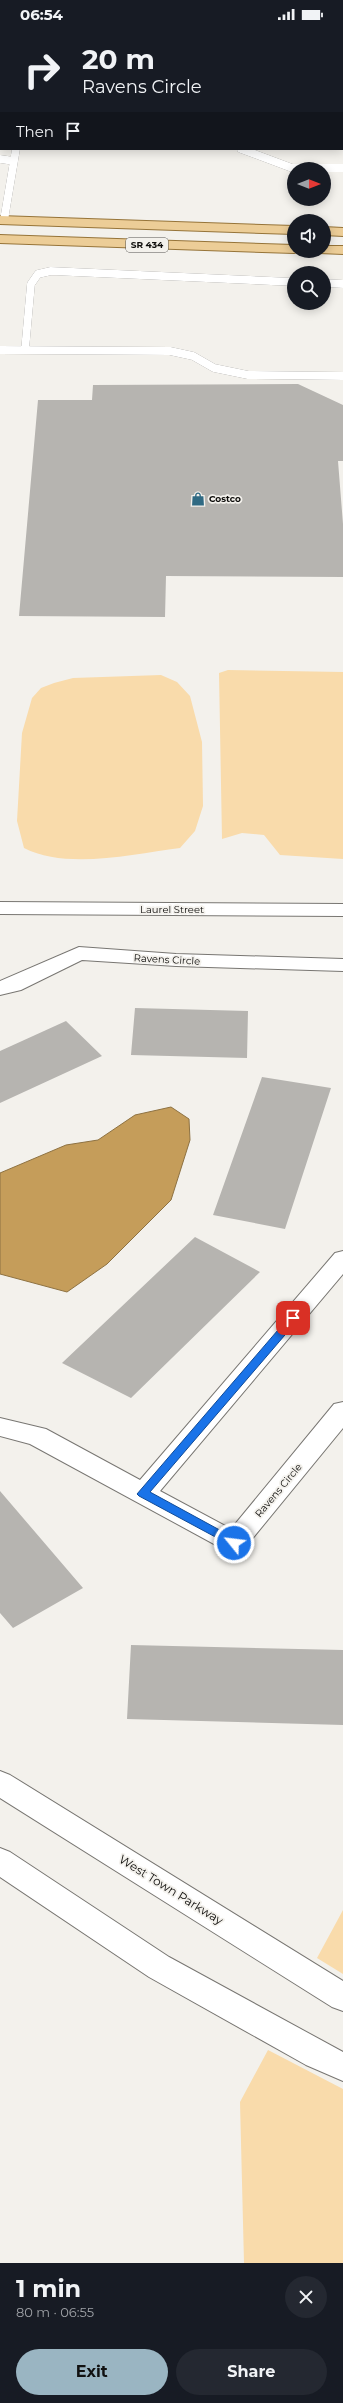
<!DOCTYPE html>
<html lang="en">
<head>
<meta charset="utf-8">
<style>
  :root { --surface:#171b24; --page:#242831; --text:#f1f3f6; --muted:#9ea1a6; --accent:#9ab5c2 }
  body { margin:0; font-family:Montserrat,sans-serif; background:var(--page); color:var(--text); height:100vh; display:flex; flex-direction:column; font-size:15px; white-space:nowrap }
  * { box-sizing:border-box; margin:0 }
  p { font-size:13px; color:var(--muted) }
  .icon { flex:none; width:22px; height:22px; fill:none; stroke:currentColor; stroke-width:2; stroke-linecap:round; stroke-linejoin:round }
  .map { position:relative; height:2235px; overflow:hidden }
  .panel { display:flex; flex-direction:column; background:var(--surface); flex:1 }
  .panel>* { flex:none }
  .top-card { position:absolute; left:0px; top:0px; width:343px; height:122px; box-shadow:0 2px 10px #0003; background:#171b24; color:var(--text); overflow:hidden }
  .needle { width:26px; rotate:90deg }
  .fabs { position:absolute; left:287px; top:134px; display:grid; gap:8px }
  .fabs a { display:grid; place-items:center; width:44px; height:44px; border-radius:50%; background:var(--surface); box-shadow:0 2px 10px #0003; font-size:20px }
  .pin { position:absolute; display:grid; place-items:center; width:34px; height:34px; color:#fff; margin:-17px; border-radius:8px; box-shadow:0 2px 6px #0006 }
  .me { position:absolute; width:44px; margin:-22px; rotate:299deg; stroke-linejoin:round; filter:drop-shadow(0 0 3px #0008) }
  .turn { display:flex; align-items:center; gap:14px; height:84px; padding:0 16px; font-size:18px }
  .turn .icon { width:52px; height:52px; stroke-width:2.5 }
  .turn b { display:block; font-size:28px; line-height:34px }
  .then { display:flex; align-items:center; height:38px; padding:0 16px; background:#0003; gap:8px; font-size:15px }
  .round { display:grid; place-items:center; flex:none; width:42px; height:42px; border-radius:21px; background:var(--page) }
  .head { display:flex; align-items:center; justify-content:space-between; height:68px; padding:0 16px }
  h1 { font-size:24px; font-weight:700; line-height:30px }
  .primary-button { display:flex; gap:8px; margin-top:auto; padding:8px 16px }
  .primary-button a { flex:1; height:46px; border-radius:24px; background:var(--accent); color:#111; font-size:16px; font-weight:700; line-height:46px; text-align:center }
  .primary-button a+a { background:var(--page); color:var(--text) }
  .status { display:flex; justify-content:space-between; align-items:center; height:28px; padding:0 20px; background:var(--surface); direction:ltr }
  .status svg { height:11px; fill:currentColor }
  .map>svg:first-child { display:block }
</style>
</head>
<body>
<div class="status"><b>06:54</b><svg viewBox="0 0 49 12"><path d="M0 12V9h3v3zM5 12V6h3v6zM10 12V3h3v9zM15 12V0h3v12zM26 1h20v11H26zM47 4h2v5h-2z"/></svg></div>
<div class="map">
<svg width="343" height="2235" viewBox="0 0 343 2235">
  <rect width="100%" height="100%" fill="#f3f1ec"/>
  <path fill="#f9dbab" d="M228,642l115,2v187l-63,-4 -16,-20 -22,-2 -20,6 -3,-166z
    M161,647l16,7 13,14 12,46 1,64 -8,25 -15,17c-47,6 -113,22 -156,0l-7,-27 5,-88 10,-35 9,-10 13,-5 19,-5z
    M343,1882v64l-26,-16z
    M268,2022l75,39v174h-99l-4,-161z"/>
  <path fill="#c59d5a" stroke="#8e7242" d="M171,1079l18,12 1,21 -19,60 -64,64 -40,28 -67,-18v-101l66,-28 32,-5 37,-25z"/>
  <path fill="#b6b4b0" d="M298,356l45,21v56h-5l5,63v53l-177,-1 -1,41 -146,-1 19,-216h54l1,-15z
    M135,980l113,3 -1,47 -116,-3z
    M66,993l36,35 -102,47v-52z
    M262,1049l69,11 -46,141 -72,-14z
    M195,1209l65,35 -129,126 -69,-35z
    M0,1463l83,97 -70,40 -13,-15z
    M131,1617l212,5v75l-216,-6z"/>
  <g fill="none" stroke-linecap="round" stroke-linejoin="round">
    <g stroke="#787672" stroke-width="8">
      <path id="lane" d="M204,0l3,1
        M241,121l51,19h51
        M0,131l14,2
        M4,192l12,-71
        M324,255l19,1
        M0,322l170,1 23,5 21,12 34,7 95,1
        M25,322l6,-66 7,-10 13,-3 243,11"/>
    </g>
    <g stroke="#787672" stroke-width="2">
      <path id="street" d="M79,919l97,7 167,5v12l-167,-5 -94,-6 -61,30 -21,5v-14z
        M343,1223v23l-183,217 71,38 103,-125 9,-2v26l-100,122 -9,3 -9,-3 -195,-106 -30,-8v-18l46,11 94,51 195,-227z"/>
    </g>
    <g stroke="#787672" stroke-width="2">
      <path id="secondary" d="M0,874l343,2v12l-343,-2z
        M0,1743l10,4 333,206v30l-11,-4 -332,-209z
        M0,1820l10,4 159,105 174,95v29l-37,-16 -157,-88 -149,-100z"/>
    </g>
    <g stroke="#967439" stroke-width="2">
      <path id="primary" d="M0,188l294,10v8l-294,-10z
        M324,199l19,1v8l-19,-1z
        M0,207l294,10v6h6l-6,2 -294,-10z
        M324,218h19v8l-24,-1 -1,-2h6z"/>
    </g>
    <path stroke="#7c7a77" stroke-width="1.5" stroke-dasharray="2 1" stroke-linecap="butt" d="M275,0l2,1"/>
    <use href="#lane" stroke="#fff" stroke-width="8"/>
    <use href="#street" fill="#fff" fill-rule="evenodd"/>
    <use href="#secondary" fill="#fff" fill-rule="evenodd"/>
    <use href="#primary" fill="#eccd97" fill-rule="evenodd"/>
  </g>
  <path fill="#1a73e8" stroke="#114b97" d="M293,1287l5,3 -1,3 -147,171 88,48 1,3 -5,4 -95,-51 -2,-2 153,-178z"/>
  <defs>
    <g id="shop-bare" transform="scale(1.08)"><path d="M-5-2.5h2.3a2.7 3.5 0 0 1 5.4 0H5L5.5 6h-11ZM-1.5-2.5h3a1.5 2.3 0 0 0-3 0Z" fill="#306a83" stroke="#f3f1ec" stroke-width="2.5" paint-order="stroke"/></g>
  </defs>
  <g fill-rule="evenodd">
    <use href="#shop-bare" x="198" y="471"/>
  </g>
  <g text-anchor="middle" stroke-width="3.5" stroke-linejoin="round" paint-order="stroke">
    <rect fill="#f3f1ec" stroke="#52514e" stroke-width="1" x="126" y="210" width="42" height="14" rx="3"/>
    <g font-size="9" font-weight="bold" fill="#0d0c0a">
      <text x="147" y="220">SR 434</text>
    </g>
    <g font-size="9" font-weight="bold" fill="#0d0c0a" stroke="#f3f1ec" text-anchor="start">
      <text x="209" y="474">Costco</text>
    </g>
    <g font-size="10" fill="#0d0c0a" stroke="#f3f1ec">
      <text x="172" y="885">Laurel Street</text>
      <text transform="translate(167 931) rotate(3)" y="4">Ravens Circle</text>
      <text transform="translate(278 1462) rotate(-50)" y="4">Ravens Circle</text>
    </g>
    <g font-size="12" fill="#0d0c0a" stroke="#f3f1ec">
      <text transform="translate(171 1862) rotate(32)" y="4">West Town Parkway</text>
    </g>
  </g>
</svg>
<div class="fabs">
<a><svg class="needle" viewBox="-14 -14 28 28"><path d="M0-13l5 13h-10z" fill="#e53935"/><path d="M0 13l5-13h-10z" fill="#9ea1a6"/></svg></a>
<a><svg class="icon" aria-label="sound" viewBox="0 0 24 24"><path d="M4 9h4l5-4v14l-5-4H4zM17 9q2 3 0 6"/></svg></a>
<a><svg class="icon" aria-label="search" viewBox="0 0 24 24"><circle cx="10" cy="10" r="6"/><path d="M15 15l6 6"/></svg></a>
</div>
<div class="pin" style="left:293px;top:1290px;background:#d93025"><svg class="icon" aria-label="arrive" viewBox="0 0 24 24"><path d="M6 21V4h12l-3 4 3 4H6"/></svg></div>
<svg class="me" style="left:234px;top:1515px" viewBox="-20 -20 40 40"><circle r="17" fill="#1a73e8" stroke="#fff" stroke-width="3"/><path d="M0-11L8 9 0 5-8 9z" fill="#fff"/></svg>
<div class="top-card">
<div class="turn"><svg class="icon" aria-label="right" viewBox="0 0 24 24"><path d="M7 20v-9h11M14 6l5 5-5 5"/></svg><div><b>20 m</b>Ravens Circle</div></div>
<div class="then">Then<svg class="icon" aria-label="arrive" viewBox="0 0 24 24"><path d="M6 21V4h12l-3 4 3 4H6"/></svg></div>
</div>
</div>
<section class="panel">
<div class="head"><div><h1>1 min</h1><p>80 m · 06:55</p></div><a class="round"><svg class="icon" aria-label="close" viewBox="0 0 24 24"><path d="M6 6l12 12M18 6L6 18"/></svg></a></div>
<div class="primary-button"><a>Exit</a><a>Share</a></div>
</section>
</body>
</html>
